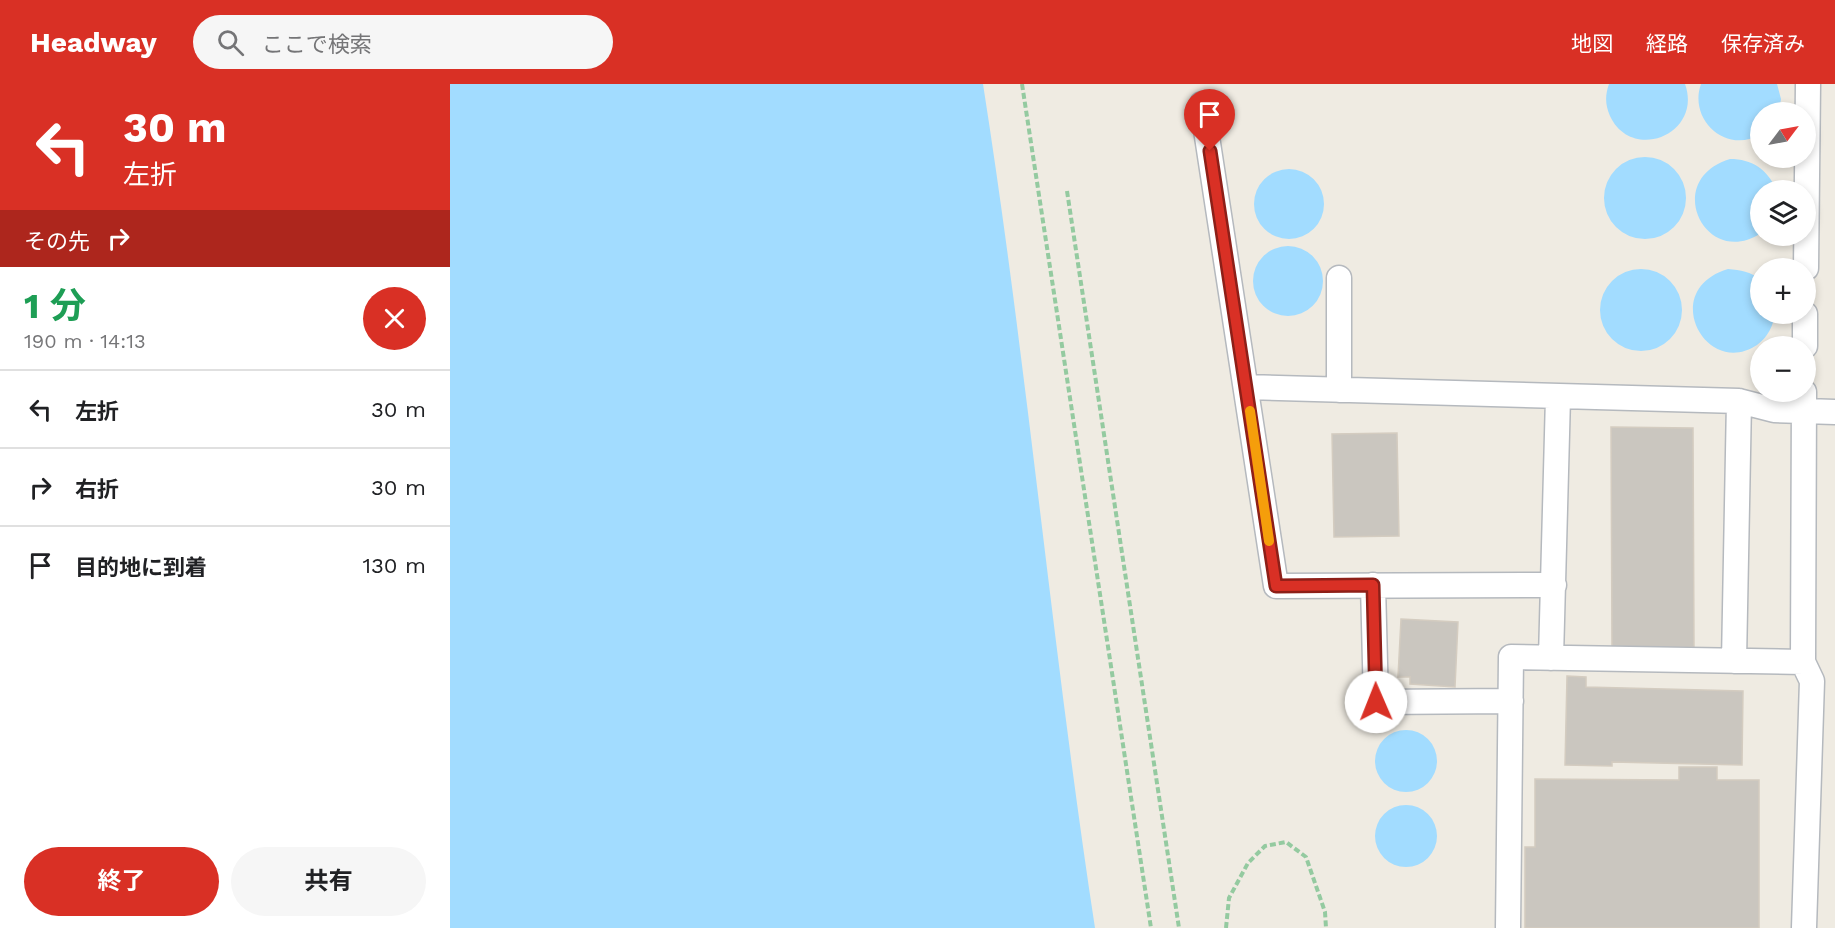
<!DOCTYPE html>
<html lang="ja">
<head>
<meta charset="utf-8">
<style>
  :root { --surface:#fff; --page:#f6f6f6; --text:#202124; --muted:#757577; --line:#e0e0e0; --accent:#d93025 }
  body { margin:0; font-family:"Work Sans","Noto Sans JP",sans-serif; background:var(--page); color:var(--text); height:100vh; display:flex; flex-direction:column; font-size:22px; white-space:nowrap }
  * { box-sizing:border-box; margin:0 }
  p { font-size:20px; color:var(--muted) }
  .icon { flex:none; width:33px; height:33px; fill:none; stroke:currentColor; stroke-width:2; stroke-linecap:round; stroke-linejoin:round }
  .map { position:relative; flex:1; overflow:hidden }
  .sheet { display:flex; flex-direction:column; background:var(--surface); width:450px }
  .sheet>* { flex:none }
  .banner { background:#d93025; color:#fff; overflow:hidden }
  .needle { width:39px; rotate:58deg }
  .buttons { position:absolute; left:1300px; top:18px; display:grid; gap:12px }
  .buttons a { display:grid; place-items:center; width:66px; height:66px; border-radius:50%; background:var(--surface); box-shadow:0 3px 9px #0003; font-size:30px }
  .pin { position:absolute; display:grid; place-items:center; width:51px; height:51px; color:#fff; margin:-62px -26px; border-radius:50% 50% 50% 0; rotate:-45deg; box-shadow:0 0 6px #0007 }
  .pin .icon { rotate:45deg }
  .me { position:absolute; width:66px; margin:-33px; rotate:359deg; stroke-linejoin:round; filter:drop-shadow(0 0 4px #0008) }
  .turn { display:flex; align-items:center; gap:21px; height:126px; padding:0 24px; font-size:27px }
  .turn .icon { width:78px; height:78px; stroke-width:2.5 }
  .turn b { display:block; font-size:42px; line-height:51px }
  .then { display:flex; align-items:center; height:57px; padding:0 24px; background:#0003; gap:12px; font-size:22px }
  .round { display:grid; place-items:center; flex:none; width:63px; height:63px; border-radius:32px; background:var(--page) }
  .headline { display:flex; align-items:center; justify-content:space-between; height:102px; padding:0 24px }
  h1 { font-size:36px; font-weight:700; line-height:45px; color:#1e9e55 }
  .button { display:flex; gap:12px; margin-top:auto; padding:12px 24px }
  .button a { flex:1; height:69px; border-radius:36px; background:var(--accent); color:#fff; font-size:24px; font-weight:700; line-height:69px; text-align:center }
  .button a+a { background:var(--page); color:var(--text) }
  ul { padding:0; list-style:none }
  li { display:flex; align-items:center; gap:18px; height:78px; padding:0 24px; border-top:2px solid var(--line) }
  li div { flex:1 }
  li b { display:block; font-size:22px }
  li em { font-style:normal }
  header { display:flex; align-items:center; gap:36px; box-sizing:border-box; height:84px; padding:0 30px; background:var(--accent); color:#fff }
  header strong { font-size:28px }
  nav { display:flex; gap:33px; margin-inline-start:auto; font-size:21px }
  .search { width:420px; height:54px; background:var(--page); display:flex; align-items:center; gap:15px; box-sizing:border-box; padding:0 21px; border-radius:33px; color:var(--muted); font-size:22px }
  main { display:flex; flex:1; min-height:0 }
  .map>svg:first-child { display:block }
</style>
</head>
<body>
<header>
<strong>Headway</strong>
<div class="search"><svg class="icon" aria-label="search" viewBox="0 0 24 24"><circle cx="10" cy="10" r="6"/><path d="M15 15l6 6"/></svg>ここで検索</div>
<nav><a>地図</a><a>経路</a><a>保存済み</a></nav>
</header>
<main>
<section class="sheet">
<div class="banner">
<div class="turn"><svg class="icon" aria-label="left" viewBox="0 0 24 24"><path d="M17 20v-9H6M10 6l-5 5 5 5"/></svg><div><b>30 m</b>左折</div></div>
<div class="then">その先<svg class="icon" aria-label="right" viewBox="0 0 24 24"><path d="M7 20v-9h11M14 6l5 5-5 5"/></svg></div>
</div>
<div class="headline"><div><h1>1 分</h1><p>190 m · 14:13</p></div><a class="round" style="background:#d93025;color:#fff"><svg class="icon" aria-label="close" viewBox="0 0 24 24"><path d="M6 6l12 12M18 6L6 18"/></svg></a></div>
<ul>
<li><svg class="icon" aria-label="left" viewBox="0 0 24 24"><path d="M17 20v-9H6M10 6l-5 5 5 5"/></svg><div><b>左折</b></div><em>30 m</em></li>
<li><svg class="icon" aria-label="right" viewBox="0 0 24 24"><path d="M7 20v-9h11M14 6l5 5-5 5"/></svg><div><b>右折</b></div><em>30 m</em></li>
<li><svg class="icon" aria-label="arrive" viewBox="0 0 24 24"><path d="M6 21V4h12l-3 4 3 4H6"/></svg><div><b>目的地に到着</b></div><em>130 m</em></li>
</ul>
<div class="button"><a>終了</a><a>共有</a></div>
</section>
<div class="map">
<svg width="1385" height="844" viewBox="0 0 1385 844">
  <rect width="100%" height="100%" fill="#efebe2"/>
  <path fill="#a2dcff" d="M0,0h533c44,280 69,563 112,844h-645z
    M1159,0h76c18,50 -53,79 -75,32 -5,-11 -5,-21 -1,-32z
    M1251,0h76l4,15 -2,12 -18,1v22c-34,21 -73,-14 -60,-50z
    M1154 114a41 41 0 1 1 82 0a41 41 0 1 1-82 0Z
    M1280,75c22,0 37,10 46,30v1h-15v43c-55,37 -100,-53 -31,-74z
    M804 120a35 35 0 1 1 70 0a35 35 0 1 1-70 0Z
    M803 197a35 35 0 1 1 70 0a35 35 0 1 1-70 0Z
    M1150 226a41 41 0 1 1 82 0a41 41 0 1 1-82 0Z
    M1278,185c13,1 22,3 33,10v35h14c-2,12 -7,23 -18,31 -51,34 -99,-55 -29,-76z
    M925 677a31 31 0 1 1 62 0a31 31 0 1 1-62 0Z
    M925 752a31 31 0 1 1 62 0a31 31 0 1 1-62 0Z"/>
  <path fill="#cac6bf" stroke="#d4ccc0" stroke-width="1.5" d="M1161,343l82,1 1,219h-82z
    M947,349l2,103 -65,1 -2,-103z
    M951,535l57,3 -3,65 -45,-3v-7h-12z
    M1117,592l19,1v10l157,4 -1,74 -130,-3v4l-47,-1z
    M1229,683h38v13h42v148h-234v-81h10v-68l144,1z"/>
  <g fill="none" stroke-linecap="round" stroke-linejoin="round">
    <g stroke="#b5b9be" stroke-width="27">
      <path id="minor" d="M752,20l74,482 278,-1
        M1356,184l2,-184
        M889,194v112
        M1355,262v-32
        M796,303l493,14 35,9 61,2
        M923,501l3,117 135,-1
        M1101,574l7,-261
        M1284,577l5,-260
        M1058,844l3,-271 292,5
        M1354,844l8,-247 -9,-19 1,-270"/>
    </g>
    <path stroke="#94caa0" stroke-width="4" stroke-dasharray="6 3" stroke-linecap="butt" d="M572,0l129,844
      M617,107l112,737
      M776,844l3,-30 19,-35 17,-17 21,-4 20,15 19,55 1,16"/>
    <use href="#minor" stroke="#fff" stroke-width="24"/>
  </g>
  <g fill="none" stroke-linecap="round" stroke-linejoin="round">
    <g stroke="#8d1f18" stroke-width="15">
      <path id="route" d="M760,67l66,435 97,-1 3,117"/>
    </g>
    <use href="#route" stroke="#d93025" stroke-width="10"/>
    <path stroke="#f59e0b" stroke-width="10" d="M800,327l19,130"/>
  </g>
</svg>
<div class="buttons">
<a><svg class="needle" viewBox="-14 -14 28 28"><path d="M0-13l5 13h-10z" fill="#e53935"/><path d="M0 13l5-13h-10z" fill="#757577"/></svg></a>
<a><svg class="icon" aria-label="layers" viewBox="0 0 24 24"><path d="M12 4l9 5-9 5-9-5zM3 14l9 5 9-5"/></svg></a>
<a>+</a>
<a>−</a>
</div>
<div class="pin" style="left:760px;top:67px;background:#d93025"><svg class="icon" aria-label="arrive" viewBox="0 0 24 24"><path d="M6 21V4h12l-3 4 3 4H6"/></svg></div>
<svg class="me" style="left:926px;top:618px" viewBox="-20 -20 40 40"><circle r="19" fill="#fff"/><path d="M0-13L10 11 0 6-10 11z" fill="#d93025"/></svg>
</div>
</main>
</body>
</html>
